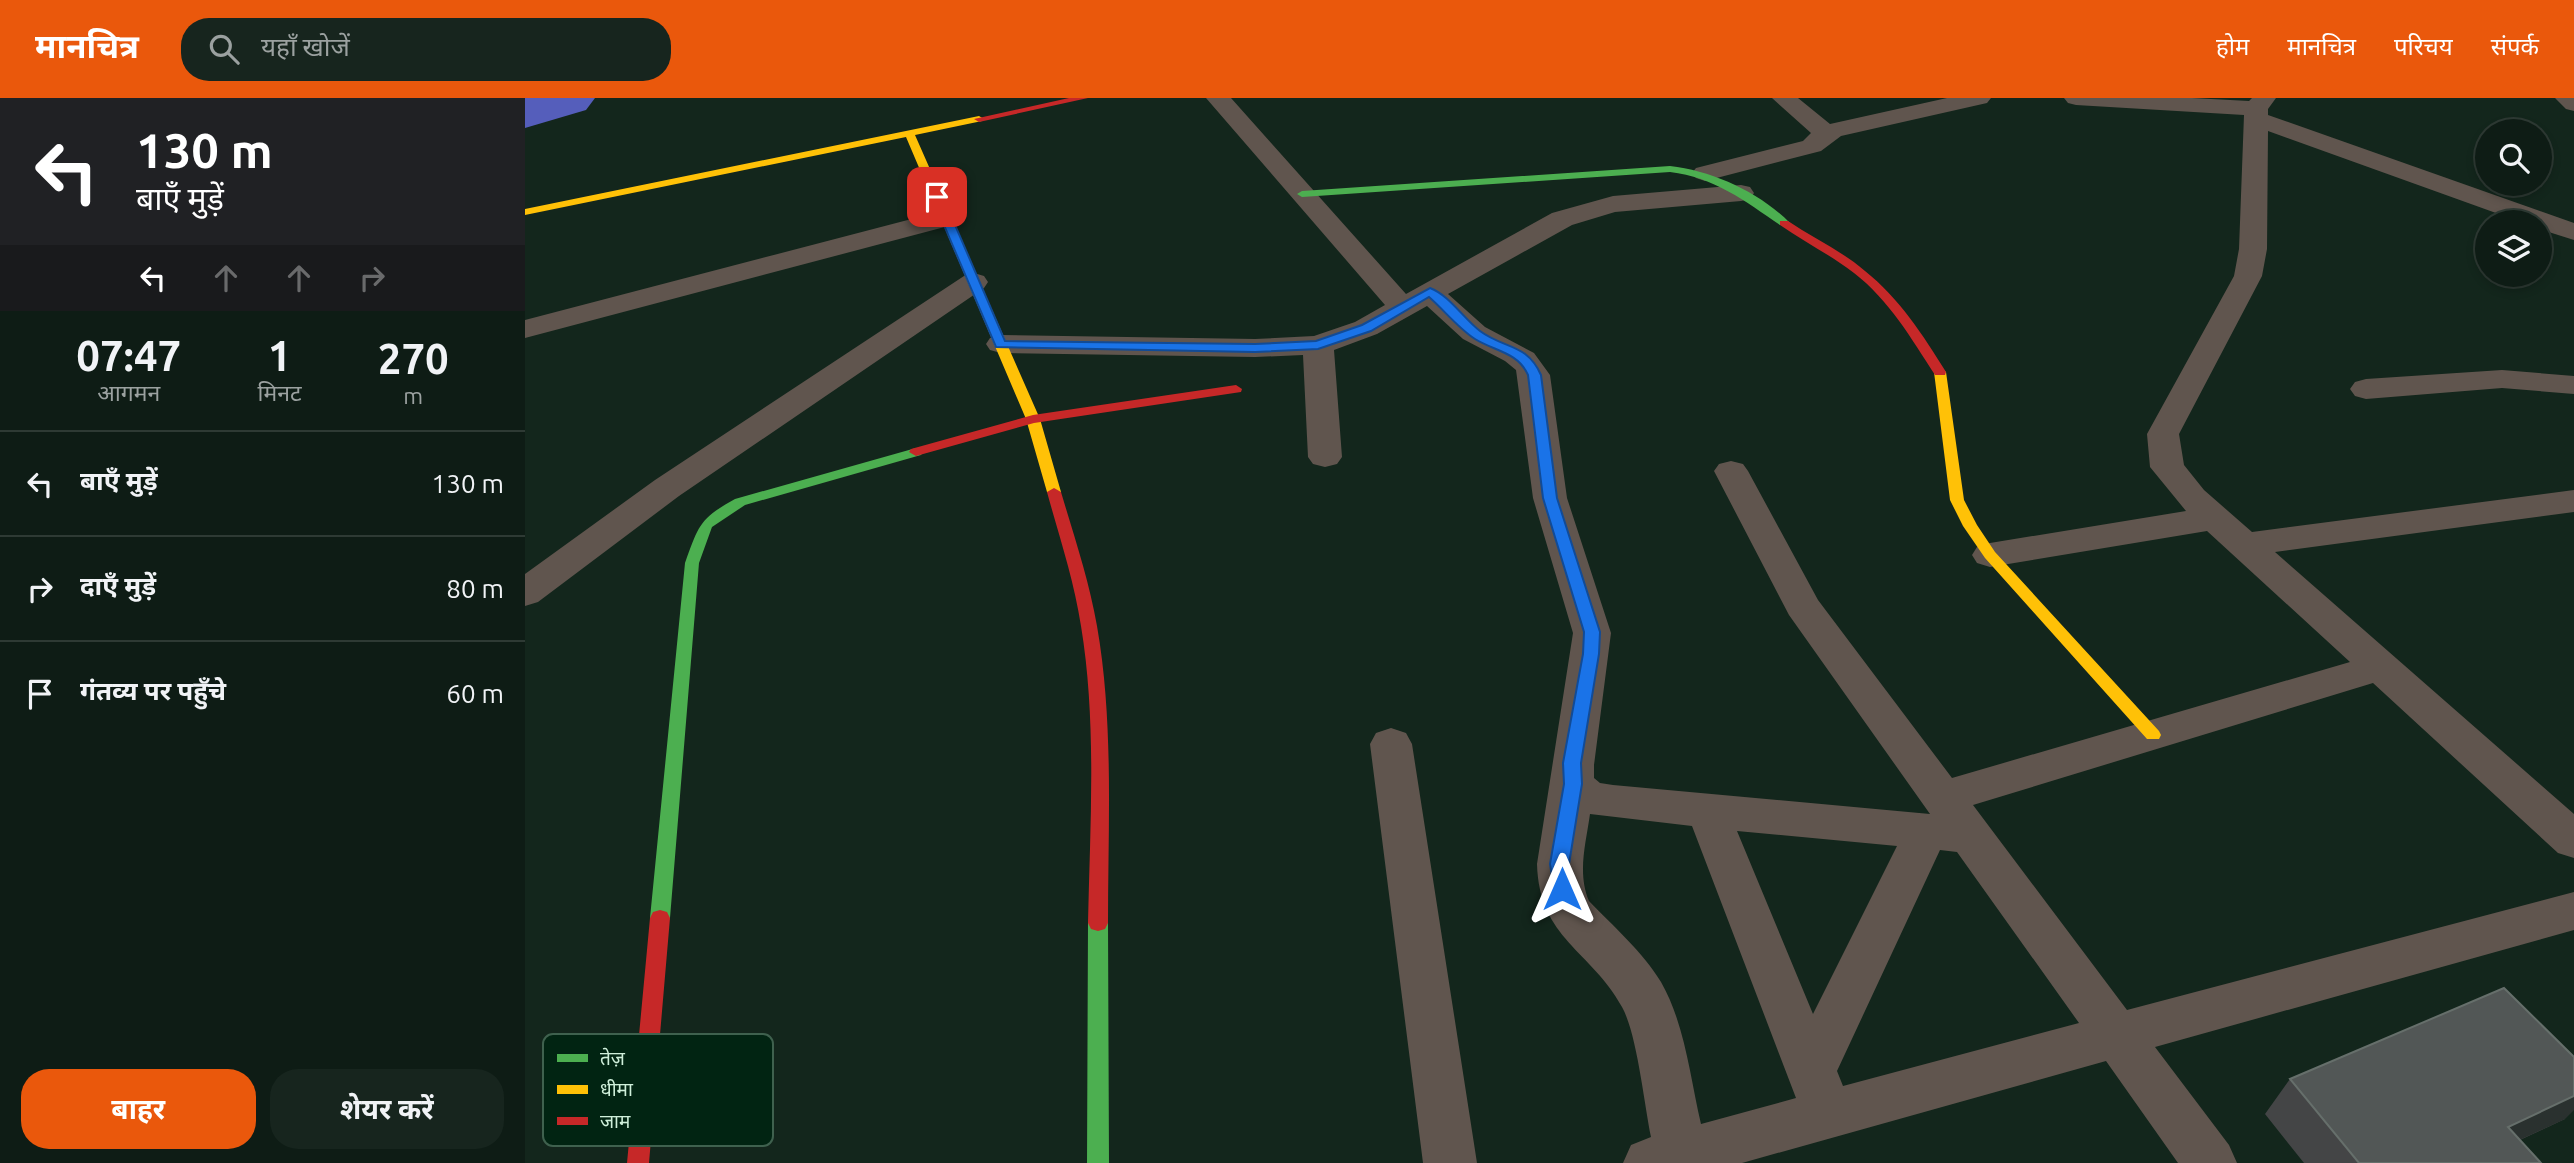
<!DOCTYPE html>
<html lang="hi">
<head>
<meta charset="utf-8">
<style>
  :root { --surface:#0e1c15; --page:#17251e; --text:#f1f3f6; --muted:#9ba1a0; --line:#2e3a34; --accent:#ea580c }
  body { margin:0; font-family:Ubuntu,"Noto Sans Devanagari",sans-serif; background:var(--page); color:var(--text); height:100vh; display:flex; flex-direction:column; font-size:26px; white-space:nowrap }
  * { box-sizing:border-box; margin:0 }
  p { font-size:23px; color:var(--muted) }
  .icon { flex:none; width:38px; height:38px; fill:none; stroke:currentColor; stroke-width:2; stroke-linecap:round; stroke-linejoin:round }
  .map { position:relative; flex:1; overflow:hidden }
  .details { display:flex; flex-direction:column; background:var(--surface); width:525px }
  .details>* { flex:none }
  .top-card { background:#202124; color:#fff; overflow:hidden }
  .tools { position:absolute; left:1950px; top:21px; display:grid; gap:14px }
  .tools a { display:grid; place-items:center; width:77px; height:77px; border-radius:50%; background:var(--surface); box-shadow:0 4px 10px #0003,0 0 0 2px var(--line); font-size:35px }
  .pin { position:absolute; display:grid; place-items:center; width:60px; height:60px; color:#fff; margin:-30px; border-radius:14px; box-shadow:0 4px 10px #0006 }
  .me { position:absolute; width:77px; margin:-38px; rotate:0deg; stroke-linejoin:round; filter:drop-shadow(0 0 5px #0008) }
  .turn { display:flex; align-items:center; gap:24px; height:147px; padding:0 21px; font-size:32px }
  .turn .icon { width:91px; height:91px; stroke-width:2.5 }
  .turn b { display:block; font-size:49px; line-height:60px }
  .lanes { display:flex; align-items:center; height:66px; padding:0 21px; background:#0003; justify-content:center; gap:35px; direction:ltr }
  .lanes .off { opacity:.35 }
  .eta { display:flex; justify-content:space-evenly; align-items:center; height:119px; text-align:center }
  .eta b { font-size:42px; font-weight:700; line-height:49px }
  .button { display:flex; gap:14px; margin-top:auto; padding:14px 21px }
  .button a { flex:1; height:80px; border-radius:28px; background:var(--accent); color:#fff; font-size:28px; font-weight:700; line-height:80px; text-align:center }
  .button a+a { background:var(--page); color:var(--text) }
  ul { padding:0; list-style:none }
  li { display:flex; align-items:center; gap:21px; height:105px; padding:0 21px; border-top:2px solid var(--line) }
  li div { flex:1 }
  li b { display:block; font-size:26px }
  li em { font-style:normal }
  header { display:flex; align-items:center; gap:42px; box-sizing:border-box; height:98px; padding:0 35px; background:var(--accent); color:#fff }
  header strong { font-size:33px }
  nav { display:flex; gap:38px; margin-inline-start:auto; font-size:24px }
  .search { width:490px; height:63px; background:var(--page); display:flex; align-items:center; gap:18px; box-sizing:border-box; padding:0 24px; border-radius:28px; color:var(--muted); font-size:26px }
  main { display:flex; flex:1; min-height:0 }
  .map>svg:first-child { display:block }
</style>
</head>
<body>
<header>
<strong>मानचित्र</strong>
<div class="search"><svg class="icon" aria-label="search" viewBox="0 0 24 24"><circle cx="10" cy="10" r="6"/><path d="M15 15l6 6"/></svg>यहाँ खोजें</div>
<nav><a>होम</a><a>मानचित्र</a><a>परिचय</a><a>संपर्क</a></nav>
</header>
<main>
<section class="details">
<div class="top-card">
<div class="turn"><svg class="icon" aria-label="left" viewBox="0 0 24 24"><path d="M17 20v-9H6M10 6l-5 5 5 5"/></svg><div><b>130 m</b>बाएँ मुड़ें</div></div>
<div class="lanes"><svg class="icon" aria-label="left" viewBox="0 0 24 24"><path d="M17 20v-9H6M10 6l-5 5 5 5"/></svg><svg class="icon off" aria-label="ahead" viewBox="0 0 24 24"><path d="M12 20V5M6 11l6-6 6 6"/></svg><svg class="icon off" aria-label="ahead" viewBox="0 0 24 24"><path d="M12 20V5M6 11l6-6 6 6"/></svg><svg class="icon off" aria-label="right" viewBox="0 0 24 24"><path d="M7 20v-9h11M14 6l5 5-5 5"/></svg></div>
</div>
<div class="eta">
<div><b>07:47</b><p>आगमन</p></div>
<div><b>1</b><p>मिनट</p></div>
<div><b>270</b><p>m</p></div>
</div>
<ul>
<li><svg class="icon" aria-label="left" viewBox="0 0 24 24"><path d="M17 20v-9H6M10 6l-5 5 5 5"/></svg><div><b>बाएँ मुड़ें</b></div><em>130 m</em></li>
<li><svg class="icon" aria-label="right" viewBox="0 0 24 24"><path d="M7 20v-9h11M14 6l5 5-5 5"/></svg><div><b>दाएँ मुड़ें</b></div><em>80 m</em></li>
<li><svg class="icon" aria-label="arrive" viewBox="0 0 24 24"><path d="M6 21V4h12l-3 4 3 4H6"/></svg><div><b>गंतव्य पर पहुँचे</b></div><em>60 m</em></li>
</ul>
<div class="button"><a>बाहर</a><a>शेयर करें</a></div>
</section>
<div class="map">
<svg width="2049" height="1065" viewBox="0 0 2049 1065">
  <rect width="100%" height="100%" fill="#13261c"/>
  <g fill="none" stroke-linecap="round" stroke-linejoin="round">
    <path fill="#555ebb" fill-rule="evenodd" d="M0,0h70l-9,12 -61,18z"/>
    <path fill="#60554e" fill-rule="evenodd" d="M681,0h25l175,196 146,-81 61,-17 128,-11 9,2 4,6 -4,6 -9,2 -126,11 -43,13 -124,69 37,33 49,26 16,22 17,123 44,135 -17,132v13l6,5 13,2 317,29 -141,-199 -75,-144 5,-7 12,-3 12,3 5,7 70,129 134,178 398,-116 -143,-131 -217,36 -13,-4 -5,-8 5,-8 13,-4 196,-32 -36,-44 -3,-33 87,-158 5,-27 5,-134 -168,-10 -8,-2 -4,-5h128l57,3 3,-3h24l-8,11v6l306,108v17l-35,-11v-7h-18l-253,-91 -1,118 -5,27 -83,158 5,31 20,25 48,42 322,-42v22l-299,40 299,262v44l-16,-5 -185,-170 -400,122 154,205 447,-118v38l-419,117 74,98 8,18h-59l-72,-102 -364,102h-119l8,-18 20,-8c-7,-34 -14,-103 -29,-130 -31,-57 -83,-68 -85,-143l36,-231 -40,-135 -17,-128 -11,-9 -42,-22 -36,-33 -50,28 -43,16 8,107 -5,7 -12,3 -12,-3 -5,-7 -5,-102 -48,2 -254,-4 -11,-3 -4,-6 4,-6 11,-3 254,4 59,-3 41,-14 30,-17zM1065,716l102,12 104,272 -95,26c-11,-47 -16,-100 -40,-142 -18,-30 -48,-56 -72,-81 -12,-28 -3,-58 1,-87zM1212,733l160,15 -84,168zM1415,752l17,2 122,171 -236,63 -6,-15z
      M1247,0h26l32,26 117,-26h44l-4,5 -146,33 -20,15 -116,30 -9,-3 -4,-5 4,-5 107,-27 8,-8z
      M2030,0h19v13l-8,-2z
      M421,112l10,2 3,6 -3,6 -431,114v-18z
      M449,175l10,3 4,6 -4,6 -305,208 -141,106 -13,4v-32l130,-94 309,-204z
      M1977,272l72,6v18l-72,-6 -136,11 -11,-3 -5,-7 5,-7 11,-3z
      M866,630l15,5 6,11 65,419h-54l-53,-419 6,-11z"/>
    <path fill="#4caf50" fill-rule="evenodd" d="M1145,68c43,5 89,26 120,57l-10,2c-35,-24 -66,-48 -110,-53l-368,25 -5,-3 5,-3z
      M391,350l7,4 -2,3 -176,50 -33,22 -13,36 -29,355 -3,6 -7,2 -7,-2 -3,-6 35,-355c14,-38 14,-44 50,-64z
      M573,817l7,2 3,6 1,240h-22l1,-240 3,-6z"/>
    <path fill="#ffc107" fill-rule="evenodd" d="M454,18l5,3 -2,2 -67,14 125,284 21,73 -7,4 -7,-4 -21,-73 -120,-282 -381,78v-6z
      M1415,270l6,4 18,128 13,25 18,27 164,179 2,4 -2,4h-12l-162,-181 -22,-32 -13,-26 -16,-128z"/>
    <path fill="#c62828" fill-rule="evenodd" d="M544,0h19l-109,24 -5,-3z
      M1255,123h8c25,17 54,30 77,50 34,27 58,64 81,101l-1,3h-10c-24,-37 -46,-75 -81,-102 -23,-18 -50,-31 -74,-48z
      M711,287l6,4 -1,3 -207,31 -118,33 -7,-4 2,-3 122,-34z
      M529,390l7,4c13,44 28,88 36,134 17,97 11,199 11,297l-3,6 -7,2 -7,-2 -3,-6c2,-98 9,-200 -7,-297 -7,-46 -22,-90 -34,-134z
      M135,812l7,2 3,6 -21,245h-22l23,-245 3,-6z"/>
  </g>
  <path fill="#444546" d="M1765,981l275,40 -45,21 21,23h-237l-39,-49z"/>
  <path fill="#2a312f" d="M2049,998v14l-9,9 -91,42 34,-34z"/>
  <path fill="#525756" stroke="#666f6b" stroke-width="2" d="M1979,890l70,69v39l-66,31 33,36h-182l-69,-84z"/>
  <path fill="#1a73e8" stroke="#114b97" stroke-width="2" d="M408,96l10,3 62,144 250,3 61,-3 46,-16 68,-37c19,7 34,31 50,43 24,18 47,12 61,44l16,123 43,134 -1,22 -18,109 1,21 -13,80 2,25 -3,6 -6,2 -7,-2 -5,-31 14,-80 -1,-21 20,-109 1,-22 -41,-134 -15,-123c-10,-23 -34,-24 -53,-36 -17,-11 -31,-29 -46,-42l-58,34 -53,18 -63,3 -259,-5 -64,-150z"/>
  <rect x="18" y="936" width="230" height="112" rx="10" fill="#012412" stroke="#3f614e" stroke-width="2"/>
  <rect x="32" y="956" width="31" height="8" fill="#4caf50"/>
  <rect x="32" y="987" width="31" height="9" fill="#ffc107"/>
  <rect x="32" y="1019" width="31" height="8" fill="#c62828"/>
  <g font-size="19" fill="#cfefda">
    <text x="75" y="967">तेज़</text>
    <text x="75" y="998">धीमा</text>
    <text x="75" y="1030">जाम</text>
  </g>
</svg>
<div class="tools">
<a><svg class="icon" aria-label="search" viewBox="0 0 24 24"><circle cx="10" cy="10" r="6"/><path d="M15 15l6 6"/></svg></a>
<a><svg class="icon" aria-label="layers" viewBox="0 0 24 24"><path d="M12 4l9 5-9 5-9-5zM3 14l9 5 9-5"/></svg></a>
</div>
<div class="pin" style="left:412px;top:99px;background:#d93025"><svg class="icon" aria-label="arrive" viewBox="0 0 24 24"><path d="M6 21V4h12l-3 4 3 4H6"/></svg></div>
<svg class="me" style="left:1037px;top:791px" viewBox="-20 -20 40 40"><path d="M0-17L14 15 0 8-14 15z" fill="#1a73e8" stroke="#fff" stroke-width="4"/></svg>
</div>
</main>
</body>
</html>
